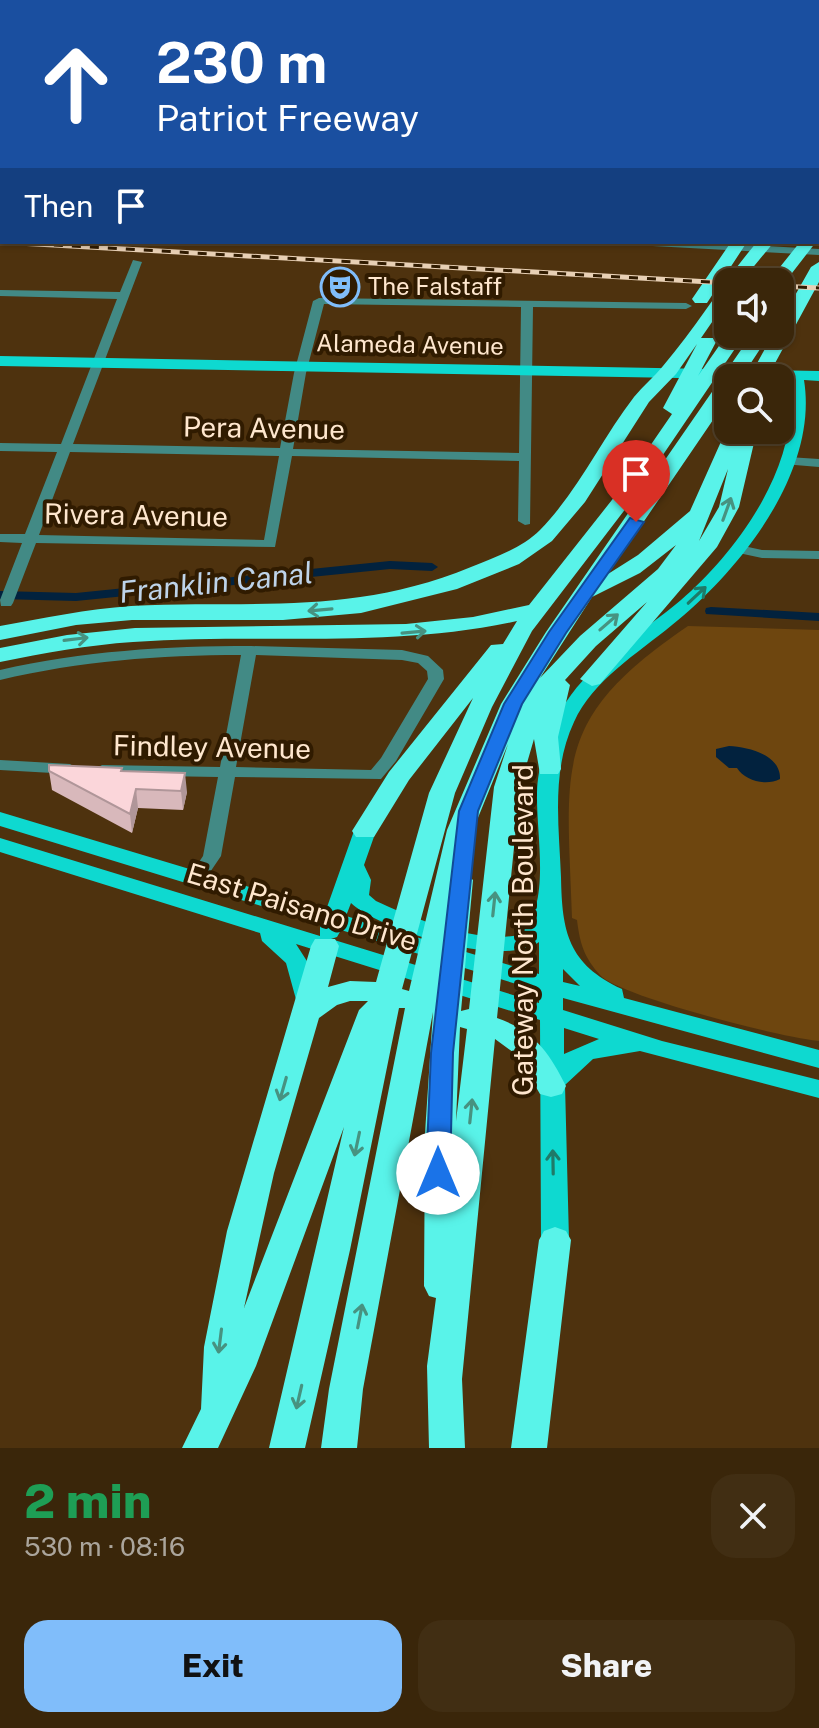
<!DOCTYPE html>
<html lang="en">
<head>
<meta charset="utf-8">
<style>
  :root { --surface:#3a260a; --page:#412e13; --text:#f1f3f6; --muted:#aba59c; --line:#54432b; --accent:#80bdfa }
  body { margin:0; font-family:"Public Sans",sans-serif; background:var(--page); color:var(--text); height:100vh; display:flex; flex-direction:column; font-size:30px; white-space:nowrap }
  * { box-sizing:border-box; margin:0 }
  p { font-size:26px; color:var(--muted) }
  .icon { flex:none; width:44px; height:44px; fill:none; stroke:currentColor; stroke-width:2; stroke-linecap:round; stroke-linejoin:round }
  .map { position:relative; height:1448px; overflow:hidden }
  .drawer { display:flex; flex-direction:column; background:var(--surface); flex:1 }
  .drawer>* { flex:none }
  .guide { position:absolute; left:0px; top:0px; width:820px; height:244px; box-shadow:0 2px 6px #0004,0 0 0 2px var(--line); background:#1a4fa0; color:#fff; overflow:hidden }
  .controls { position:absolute; left:714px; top:268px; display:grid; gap:16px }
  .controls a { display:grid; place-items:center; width:80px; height:80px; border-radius:16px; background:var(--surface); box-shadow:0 2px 6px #0004,0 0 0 2px var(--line); font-size:40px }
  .pin { position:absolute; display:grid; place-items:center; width:68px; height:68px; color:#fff; margin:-82px -34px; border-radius:50% 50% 50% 0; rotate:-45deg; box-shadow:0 0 8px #0007 }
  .pin .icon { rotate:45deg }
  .me { position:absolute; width:88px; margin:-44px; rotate:0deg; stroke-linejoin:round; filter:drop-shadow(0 0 6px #0008) }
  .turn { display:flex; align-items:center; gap:28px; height:168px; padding:0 24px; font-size:36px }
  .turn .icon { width:104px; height:104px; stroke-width:2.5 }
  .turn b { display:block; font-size:56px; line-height:68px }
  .then { display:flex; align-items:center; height:76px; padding:0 24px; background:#0003; gap:16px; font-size:30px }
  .round { display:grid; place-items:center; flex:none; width:84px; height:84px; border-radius:24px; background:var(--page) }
  .headline { display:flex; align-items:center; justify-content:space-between; height:136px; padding:0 24px }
  h1 { font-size:48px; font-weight:800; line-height:60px; color:#1e9e55 }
  .button { display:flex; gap:16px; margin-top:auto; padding:16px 24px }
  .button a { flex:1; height:92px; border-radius:24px; background:var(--accent); color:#111; font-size:32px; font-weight:800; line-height:92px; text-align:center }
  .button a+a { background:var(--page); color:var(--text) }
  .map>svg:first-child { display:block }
</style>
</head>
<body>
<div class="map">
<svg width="819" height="1448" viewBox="0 0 819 1448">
  <rect width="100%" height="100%" fill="#4e320e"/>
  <path fill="#6e460f" d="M246,0h545l1,2h-547z
    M688,626l131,4v411c-32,-2 -201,-45 -219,-66 -16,-18 -20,-31 -23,-55l-5,-2c-5,-152 -21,-199 116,-292z"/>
  <path fill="#02223e" d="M729,746c20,1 52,9 51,33 -14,7 -35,2 -43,-11h-8l-13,-11v-8z"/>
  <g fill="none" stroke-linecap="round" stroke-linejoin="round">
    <path fill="#02223e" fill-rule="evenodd" d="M390,561l42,2 6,4 -6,4 -42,-2 -314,32 -76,-2v-8l76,2z
      M711,607l108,6v8l-113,-7 -1,-3 1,-3z"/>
    <path fill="#428a85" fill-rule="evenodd" d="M796,0h8l1,2h-8z
      M0,8h2v4h-2z
      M0,43h2v6h-2z
      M818,44l1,1v8l-1,-1z
      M0,176h2v6h-2z
      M0,229h2v6h-2z
      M629,242h65l125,7v6l-185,-10z
      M133,260l9,2 -69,182 207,4 14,-75 19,-72 6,-3 367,5 6,3 -6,3 -153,-2 -3,217 -5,1 -7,-4 1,-60 -227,-5 -17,91 -239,-4 -23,60 -2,3h-10l-1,-6 22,-57 -22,-1v-8h25l32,-82 -57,-1v-8l61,1 56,-145 -117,-3v-6l120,2zM324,304l197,3 -2,146 -226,-4 13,-76zM70,452l209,4 -15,84 -225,-5z
      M788,457l31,2v8l-36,-3v-6z
      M739,545l23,5 57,1v8l-57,-1 -28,-6 -2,-3 2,-3z
      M251,646l151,4 26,6 15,14 1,9 -48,82 -15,18 -146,-2 -14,79 -19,28 -6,2 -9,-6 16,-24 15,-79 -116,-2 -8,-5 8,-5 118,2 21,-112c-82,0 -161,6 -241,25v-10c83,-19 165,-24 251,-24zM256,655l146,5 16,3 9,8 1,8 -47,79 -10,12 -135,-3z
      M0,760l70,4 8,5 -8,5 -70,-4z"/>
    <path fill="#0ed9d0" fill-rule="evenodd" d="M117,0h11l-12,2z
      M0,81h2v6h-2z
      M0,126h2v8h-2z
      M818,158h1v8h-1z
      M2,215v10l-2,1v-10z
      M0,356l819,15v10l-15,-1c15,93 -66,192 -132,245 -35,29 -79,55 -98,97 -23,49 -15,104 -13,155 1,55 7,87 61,112l2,9 195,52v18l-256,-70v12l99,31 157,39v18l-179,-47 -47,8 -28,26 4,155 -4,8 -10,3 -10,-3 -4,-8 -1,-220 -244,-76 16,25 5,28 -4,6h-16l-11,-40 -24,-22 -2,-8 -260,-81v-14l320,98v-12l-320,-98v-14l326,98 28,-79 11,-7 11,7 -12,34 7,15 -2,15 7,6c36,17 102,43 142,34 38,-29 14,-112 20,-156 4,-31 14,-59 33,-84 29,-39 73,-64 110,-95 57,-49 123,-140 107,-220l-788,-14zM351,903c29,27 153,66 188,39v32l-193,-58zM341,930l198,61v12l-208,-64 6,-2zM563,969l17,17 -17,-4zM564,1028l35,11 -35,15z"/>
    <path fill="#59f3e9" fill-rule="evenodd" d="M0,96h2v8h-2z
      M0,115h2v8h-2z
      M818,123h1v8h-1z
      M818,142h1v8h-1z
      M819,168v9l-1,1v-10z
      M818,186h1v10h-1z
      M819,203v10l-1,1v-10z
      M731,242h16l-40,61h-12l-3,-4z
      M757,242h17l-33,40h-13v17l-27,39h12l3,4 -18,34 30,-43 17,1 -112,165 -101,132 -40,76 -37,86 -53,196 7,2 38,-161 54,-126 45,-72 206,-298h18l-29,44h-13v20l-120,176 30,-19 52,-44 38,-85v4h29l-18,77 -22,40 -117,137 -8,2 -12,-7 67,-77 -51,44 -31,34 5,5 -12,52 3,32 -3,5h-18l-6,-35 -14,48 -23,231c37,13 52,34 69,68l-4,8 -11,3 -11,-3 -23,-39 -22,-16 -33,340 3,69h-36l-2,-82 9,-68 -7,-2 -5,-10 1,-153 8,-121 -70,377 -6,59h-36l8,-59 76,-381h-6l-49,242 -45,198h-36l75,-321 -88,239 -38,82h-36l19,-39 3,-62 23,-116 84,-285 4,-7h20l4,7 -11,41 22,-6 26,1 53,-189 44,-95 -64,82 -35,57h-18l-4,-6 37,-59 102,-127 12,-1 14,-23c-128,28 -255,12 -384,21 -45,3 -89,11 -133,20v-14l67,-13 68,-7 271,-4 67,-7 56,-12 90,-114 53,-77 -9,-6 34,-64 -21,30 -27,28 -64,100 -33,39 -33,23 -62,25 -96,24 -78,7h-151l-56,5 -76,15v-14c44,-8 87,-17 131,-20 124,-6 220,10 340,-39 23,-9 51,-19 69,-37 38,-39 61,-90 94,-133 9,-11 20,-20 29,-31 34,-40 60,-84 94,-124zM728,469l-9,38 -20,34zM676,545l-18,24 -78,67 -40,42 52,-81 48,-24zM508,744l-14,43 -25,222 -8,2 12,-131 -9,-8 9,-42zM350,1001h18l-9,9 -115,298 30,-135 45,-155 18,-13zM460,1027l7,2 -11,92z
      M800,242h16l-34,44 -2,-4h-12z
      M819,262v20l-52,96h-18l24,-44h7v-12l31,-55z
      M555,1227l11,4 5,9 -24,208h-36l28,-208 5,-9z"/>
    <g stroke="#e8d0b5" stroke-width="5">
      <path id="rail" d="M0,242l728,41
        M717,280l35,2
        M780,286l39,2"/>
    </g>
    <use href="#rail" stroke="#301b00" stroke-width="3" stroke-dasharray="9" stroke-linecap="butt"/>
  </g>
  <path fill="#d8b8bb" d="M346,282l-1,11h-11l-1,-8z
    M122,768v3l65,21 -4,18 -45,-2 -6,25 -80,-43 -3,-19z"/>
  <path fill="#b09699" d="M185,773l2,19 -4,18 -2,-19z
    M136,789l2,19 -6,25 -2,-19z"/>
  <path fill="#fbd6da" stroke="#b09699" stroke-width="2" d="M335,274h11l-2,11h-11z
    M49,765l73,3 -1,3 64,2 -4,18 -45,-2 -6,25 -81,-43z"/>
  <defs><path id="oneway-shaft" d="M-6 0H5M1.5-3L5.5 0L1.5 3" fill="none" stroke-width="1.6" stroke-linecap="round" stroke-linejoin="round" transform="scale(2)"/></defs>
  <g stroke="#479280">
    <use href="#oneway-shaft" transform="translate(727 509) rotate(-70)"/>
    <use href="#oneway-shaft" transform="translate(320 610) rotate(175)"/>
    <use href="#oneway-shaft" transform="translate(609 622) rotate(-41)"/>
    <use href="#oneway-shaft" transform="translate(414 632) rotate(-5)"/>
    <use href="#oneway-shaft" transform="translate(76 639) rotate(-7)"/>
    <use href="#oneway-shaft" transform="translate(494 904) rotate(-84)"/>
    <use href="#oneway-shaft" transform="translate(283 1089) rotate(106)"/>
    <use href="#oneway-shaft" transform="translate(471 1111) rotate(-84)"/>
    <use href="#oneway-shaft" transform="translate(357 1144) rotate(102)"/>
    <use href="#oneway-shaft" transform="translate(360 1316) rotate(-79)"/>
    <use href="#oneway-shaft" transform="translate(220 1341) rotate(97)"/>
    <use href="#oneway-shaft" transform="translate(299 1397) rotate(103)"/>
  </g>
  <g stroke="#1f7a68">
    <use href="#oneway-shaft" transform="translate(697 595) rotate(-43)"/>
    <use href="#oneway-shaft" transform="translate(553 1162) rotate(-91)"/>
  </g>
  <path fill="#1a73e8" stroke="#114b97" stroke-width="2" d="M630,518l14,4 -78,111 -44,71 -44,107 -25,242 -3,120 -3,6h-17l-4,-6 5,-120 28,-242 45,-107 45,-72z"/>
  <defs>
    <g id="theatre-ring" transform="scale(2)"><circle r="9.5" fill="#301b00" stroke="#80bdfa" stroke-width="1.5"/><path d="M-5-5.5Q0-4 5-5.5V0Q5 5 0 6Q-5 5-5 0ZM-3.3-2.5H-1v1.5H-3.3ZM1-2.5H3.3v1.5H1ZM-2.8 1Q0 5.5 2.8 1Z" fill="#80bdfa"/></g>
  </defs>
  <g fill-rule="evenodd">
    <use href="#theatre-ring" x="340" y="287"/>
  </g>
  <g text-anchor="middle" stroke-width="8" stroke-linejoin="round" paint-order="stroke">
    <g font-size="24" fill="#ffe7ce" stroke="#301b00" text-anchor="start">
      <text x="368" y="295">The Falstaff</text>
    </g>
    <g font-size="24" fill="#ffe7ce" stroke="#301b00">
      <text transform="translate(410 345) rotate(1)" y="8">Alameda Avenue</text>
    </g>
    <g font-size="28" fill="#ffe7ce" stroke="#301b00">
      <text transform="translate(264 428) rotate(1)" y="10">Pera Avenue</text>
      <text transform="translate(136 515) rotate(1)" y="10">Rivera Avenue</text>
      <text transform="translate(212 747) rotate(1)" y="10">Findley Avenue</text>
      <text transform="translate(302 907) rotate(17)" y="10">East Paisano Drive</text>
      <text transform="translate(523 930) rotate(-90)" y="10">Gateway North Boulevard</text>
    </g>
    <g font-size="30" font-style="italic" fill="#bed3e9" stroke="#301b00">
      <text transform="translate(216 583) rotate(-6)" y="10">Franklin Canal</text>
    </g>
  </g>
</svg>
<div class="controls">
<a><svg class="icon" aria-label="sound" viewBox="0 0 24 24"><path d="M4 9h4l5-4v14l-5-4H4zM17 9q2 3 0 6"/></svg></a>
<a><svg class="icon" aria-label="search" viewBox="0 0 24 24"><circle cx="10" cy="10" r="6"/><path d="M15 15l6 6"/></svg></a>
</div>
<div class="pin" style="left:636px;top:522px;background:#d93025"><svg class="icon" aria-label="arrive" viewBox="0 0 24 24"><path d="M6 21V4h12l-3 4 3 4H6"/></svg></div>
<svg class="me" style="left:438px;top:1173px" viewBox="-20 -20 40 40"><circle r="19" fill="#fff"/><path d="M0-13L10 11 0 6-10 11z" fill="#1a73e8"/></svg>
<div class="guide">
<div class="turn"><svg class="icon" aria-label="ahead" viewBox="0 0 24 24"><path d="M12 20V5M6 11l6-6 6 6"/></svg><div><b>230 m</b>Patriot Freeway</div></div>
<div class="then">Then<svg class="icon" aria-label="arrive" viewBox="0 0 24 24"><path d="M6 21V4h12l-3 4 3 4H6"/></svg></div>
</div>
</div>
<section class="drawer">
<div class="headline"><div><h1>2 min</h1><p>530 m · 08:16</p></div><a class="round"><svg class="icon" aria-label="close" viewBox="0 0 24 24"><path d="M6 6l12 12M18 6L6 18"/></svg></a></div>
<div class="button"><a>Exit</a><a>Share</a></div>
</section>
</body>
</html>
